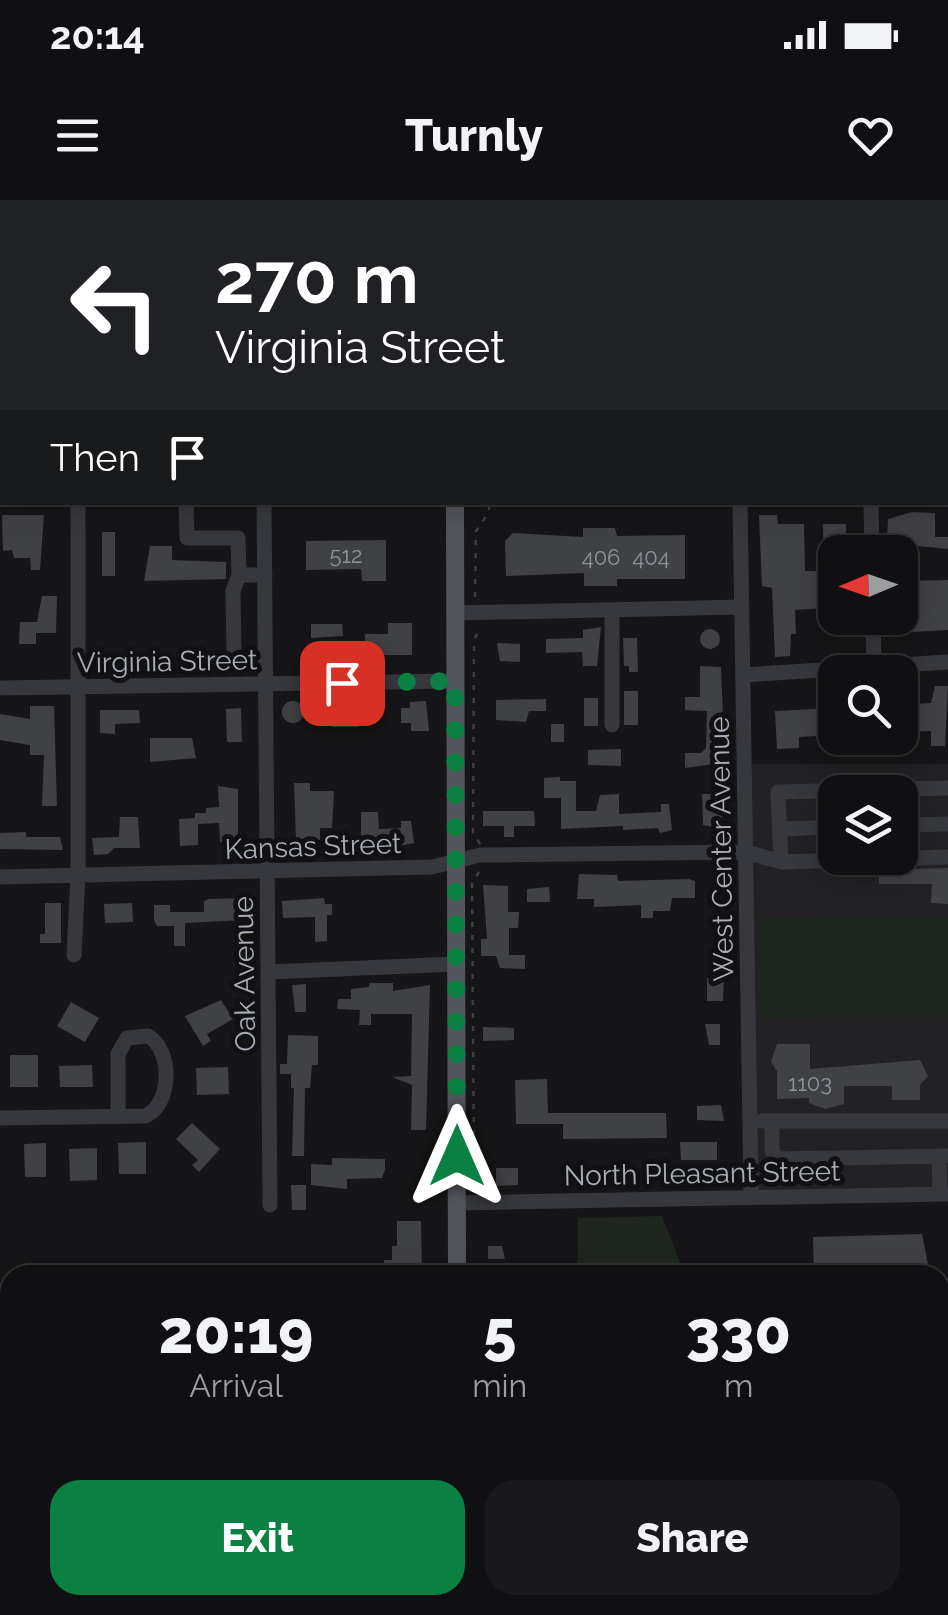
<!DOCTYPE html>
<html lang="en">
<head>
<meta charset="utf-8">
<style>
  :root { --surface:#101012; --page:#19191b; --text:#f1f3f6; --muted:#9c9d9f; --line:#303032; --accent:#0b8043 }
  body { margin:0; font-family:Raleway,sans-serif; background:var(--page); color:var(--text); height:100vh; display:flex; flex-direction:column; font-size:38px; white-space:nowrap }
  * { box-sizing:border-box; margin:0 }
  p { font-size:32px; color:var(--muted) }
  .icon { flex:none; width:55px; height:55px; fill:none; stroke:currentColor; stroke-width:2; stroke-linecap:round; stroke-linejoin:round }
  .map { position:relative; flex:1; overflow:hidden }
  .panel { position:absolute; left:0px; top:1065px; width:950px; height:350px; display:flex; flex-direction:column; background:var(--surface); border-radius:30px 30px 0 0; box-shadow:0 5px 25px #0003,0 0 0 2px var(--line) }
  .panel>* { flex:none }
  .banner { position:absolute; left:0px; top:0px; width:950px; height:305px; box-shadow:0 5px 25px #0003,0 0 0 2px var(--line); background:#202124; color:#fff; overflow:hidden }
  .needle { width:65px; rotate:268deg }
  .fabs { position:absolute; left:818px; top:335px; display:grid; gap:20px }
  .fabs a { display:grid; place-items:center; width:100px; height:100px; border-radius:20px; background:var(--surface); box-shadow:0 5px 25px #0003,0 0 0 2px var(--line); font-size:50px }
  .pin { position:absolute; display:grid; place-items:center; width:85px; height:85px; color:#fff; margin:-42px; border-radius:20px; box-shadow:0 5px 15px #0006 }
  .me { position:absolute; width:110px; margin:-55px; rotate:0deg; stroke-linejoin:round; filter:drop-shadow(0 0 8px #0008) }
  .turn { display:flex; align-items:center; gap:35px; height:210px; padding:0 50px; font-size:45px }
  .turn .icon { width:130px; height:130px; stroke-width:2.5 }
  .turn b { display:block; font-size:70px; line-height:85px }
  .then { display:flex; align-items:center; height:95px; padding:0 50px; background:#0003; gap:20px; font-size:38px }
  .eta { display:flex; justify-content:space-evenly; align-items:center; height:170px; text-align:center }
  .eta b { font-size:60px; font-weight:800; line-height:70px }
  .cta { display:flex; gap:20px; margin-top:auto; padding:20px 50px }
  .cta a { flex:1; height:115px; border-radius:30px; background:var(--accent); color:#fff; font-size:40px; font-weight:800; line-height:115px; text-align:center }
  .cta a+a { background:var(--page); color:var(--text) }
  .status { display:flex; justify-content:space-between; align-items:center; height:70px; padding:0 50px; background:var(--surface); direction:ltr }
  .status svg { height:28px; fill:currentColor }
  header { display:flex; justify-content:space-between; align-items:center; height:130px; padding:0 50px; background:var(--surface); font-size:45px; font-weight:800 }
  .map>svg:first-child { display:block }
</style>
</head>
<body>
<div class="status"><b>20:14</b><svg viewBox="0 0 49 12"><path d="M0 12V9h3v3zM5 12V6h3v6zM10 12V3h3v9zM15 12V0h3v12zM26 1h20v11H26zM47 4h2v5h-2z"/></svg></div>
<header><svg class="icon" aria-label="menu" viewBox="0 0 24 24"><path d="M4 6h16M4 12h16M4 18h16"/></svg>Turnly<svg class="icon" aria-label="heart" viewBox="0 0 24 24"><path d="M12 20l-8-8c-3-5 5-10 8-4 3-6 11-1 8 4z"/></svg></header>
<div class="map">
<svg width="948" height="1415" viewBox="0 0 948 1415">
  <rect width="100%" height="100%" fill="#161618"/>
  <path fill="#222225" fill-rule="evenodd" d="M745,564h203v430l-197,1zM835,592h65v66h-65z"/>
  <path fill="#1e261f" d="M948,717v100l-188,1 -1,-100z
    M662,1016l23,59h-107v-57z"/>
  <path fill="#404145" d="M912,312l23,1v24h13v12l-61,-6 1,-24z
    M2,315h42l-4,55h-9l-1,-12h-16l-2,-8 -9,1z
    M759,315h18l1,9h26l1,47h13v21h8v8h9v18h6l1,9h-18v-19l-29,2 1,24h-5l-1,22 -15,1 -3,-69 -10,-2z
    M823,324h23v28h-11v10h-11z
    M583,328h32l2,8 68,-1v44h-68v7h-33v-13l-78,3 -1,-35 8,-8 70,4z
    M102,332h13v44h-13z
    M386,340v41h-24l-1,-12 -55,1v-29z
    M150,346h22v14l54,2v17l-82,2z
    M948,380v50l-54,3 -1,-15h7v-37z
    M42,396h15l-1,37h-20v11h-17l1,-22h17z
    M388,423h24v32h-47v-21h23z
    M311,424h31l1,12 -32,2z
    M601,427l-4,39h-14l-1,-14 -36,1v-14l37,-1v-8z
    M700 439a10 10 0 1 1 20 0a10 10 0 1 1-20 0Z
    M623,438h14l1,34h-9v-6h-5z
    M497,443l23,1v18l-20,-1z
    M700,466l21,1 3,74h9v10h-9l-3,12 -36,5v-15h16l5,-5 1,-37 -22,-1v-13h15z
    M935,486h13l-3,60h-14v-15l-31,1v-27l31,-2z
    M624,491h14v34h-14z
    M584,498h14v28h-14z
    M546,499v12h-17l-3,11 -30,-2v-20z
    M426,501l3,30h-18v-8h-10v-15h9v-6z
    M282 512a11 11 0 1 1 22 0a11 11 0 1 1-22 0Z
    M338,505l16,2v6h5v14h-27l-1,-19z
    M30,506h24l3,100h-15l2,-51h-14v-10l-30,-5v-26l30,5z
    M241,508l1,34h-15l-1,-33z
    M832,508l2,27 -35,2v11l-22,1 -2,-38z
    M100,510h39l1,13 -25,1v10l-15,-1z
    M551,524h13v18h-13z
    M150,538h42l4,20 -46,4z
    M621,549v17l-33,-1v-15z
    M560,577v4h16v30h20l4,-16 19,-1v20l42,-2v-8h8l3,26 -12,3 -2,-5 -35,2v-4l-62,3v-31h-17v-20z
    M294,583h16v8h24l-2,37h-12v12h-24z
    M218,586l20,3v52l-18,1 -1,-19 -21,1v21l-18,1 -1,-27 16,-1v-5h11v-5l13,-1z
    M702,594h11v17h9v18l-19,-4z
    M483,611h51l1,15h-21v11h-10v-11h-21z
    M361,612h17l1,17 22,-1v-7h10l3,22 -24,5v-5h-29z
    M120,617h18l2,31h-26l-6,6 -14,1 -2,-17 27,-1z
    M26,632v5h34l3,13 -63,-1v-16z
    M948,668v36l-17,-1 1,-19h-53v-14z
    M579,674l38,1 1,6 71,-2 6,2v17h-23l-2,13h-17v7h-12v-13l-47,2v-8h-17z
    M483,685l25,1v26h11l-1,16h-9v27h16v14l-25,-1 -4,-12h-15v-17h6z
    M549,687l1,15h-23v-13z
    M243,698l13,3v11h-8l-3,8 -60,3v23h-11v-20h-17l-3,-6v-15h16v7h34v-11l5,-2z
    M324,698l1,6h7v11h-5v26l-12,1v-25l-32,1 -1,-17z
    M45,703h16v40h-21v-9h5z
    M132,703l1,19 -28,1 -1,-19z
    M707,778h17l-1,23h-16z
    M369,783h24v8l37,-6 -4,145h-15l1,-45 -20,-8 19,-1 1,-62h-41v11h-12l1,-15 -23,-1 1,-10h13v-10l18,-2z
    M306,784v28h-11l-3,-27z
    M221,800l12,19 -26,15 4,7 -8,5 -18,-30z
    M71,802l28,16 -14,24 -28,-16z
    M705,824h15v21h-11z
    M483,827l31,1v12l-31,1z
    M288,835l30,1v29h-6l-2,23h-5l-1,68h-12l2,-68h-3v-14h-11v-10h7z
    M777,844h33v25l110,-9 8,16 -8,9v15h-28v-14h-48v18l-19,5 -16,-6v-5l-32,1v-28l-6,-9z
    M10,855h28v32h-28z
    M92,865l1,22h-33l-1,-21z
    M228,867l1,27 -32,1 -1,-27z
    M547,879l1,34h118l1,25 -104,1v-15h-47l-1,-44z
    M721,905l3,16 -27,-1v-14z
    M192,923l28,26 -21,23 -7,-7 6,-5 -22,-21z
    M146,942v32h-27l-1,-31z
    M680,942h37v18h-36z
    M46,943v34h-21l-1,-33z
    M97,948v32l-27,1 -1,-32z
    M332,958l53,1v11l-3,8 -35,1v10l-36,-4v-21l21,1z
    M496,968h22v17l-22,1z
    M291,985h15v25h-14z
    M397,1021h24l1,54 -38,-5v-10h8v-14h5z
    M922,1034l8,41h-116l-1,-38z
    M488,1046h14l3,13h-17z
    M0,1204h10v47h-10z
    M10,1337v26h-9l-1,-25z
    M137,1405h232v10h-232z"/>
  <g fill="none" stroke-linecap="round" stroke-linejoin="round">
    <path stroke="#3d3f44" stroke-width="2.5" stroke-dasharray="5 8" stroke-linecap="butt" d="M477,2v-2
      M475,397l1,-66 13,-19v-10
      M480,644l-7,-12 1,-192 6,-12
      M479,672l-7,11 2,283 18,23"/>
    <path stroke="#37383d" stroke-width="15" d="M225,0v2
      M866,0v2
      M0,62h2
      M0,94h2
      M0,126h2
      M0,245h2
      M186,302l1,36h51l1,37h26
      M264,302l6,703
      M740,302l11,693
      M871,302l1,50
      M612,411v114
      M455,413l287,-6
      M873,418l1,47
      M234,451l-1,-60 6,-16
      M743,475l205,-13
      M0,488l455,-7
      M900,625l48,-1
      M781,629l54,-2
      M781,662l-3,-70 170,-4
      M0,677l432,-10 48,-12 266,-3 35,10 167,-5
      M74,755l4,-79v-374
      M269,772l187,-8
      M0,918l145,-2c27,-11 28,-66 3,-80l-21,2 -9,16v62
      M762,921h186
      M772,921v30l5,8 171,-3
      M939,956l1,38
      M457,1003l491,-9
      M0,1175h10
      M0,1386h10
      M711,1415v-10
      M917,1415l1,-10"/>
    <path stroke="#53555c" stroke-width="18" d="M458,2v-2
      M0,291h2
      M455,302l2,773
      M456,1415v-10"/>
  </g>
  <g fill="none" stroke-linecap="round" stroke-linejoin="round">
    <path stroke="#0b8043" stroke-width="18" stroke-dasharray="0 32.4" d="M342,483l113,-2 2,475"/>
  </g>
  <g text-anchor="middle" stroke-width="10" stroke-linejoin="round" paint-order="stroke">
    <g font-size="22" fill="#8e929b">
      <text x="346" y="363">512</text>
      <text x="601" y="365">406</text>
      <text x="651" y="365">404</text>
      <text x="810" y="891">1103</text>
    </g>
    <g font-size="28" fill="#a8adb8" stroke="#111113">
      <text transform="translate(167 461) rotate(-1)" y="10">Virginia Street</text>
      <text transform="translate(313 646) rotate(-2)" y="10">Kansas Street</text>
      <text transform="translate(721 649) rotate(-91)" y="10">West Center Avenue</text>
      <text transform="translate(244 774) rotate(-91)" y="10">Oak Avenue</text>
      <text transform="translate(702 973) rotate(-1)" y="10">North Pleasant Street</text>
    </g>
  </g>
</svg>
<div class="fabs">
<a><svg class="needle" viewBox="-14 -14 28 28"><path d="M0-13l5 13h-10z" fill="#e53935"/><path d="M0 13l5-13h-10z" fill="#9c9d9f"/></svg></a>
<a><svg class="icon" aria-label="search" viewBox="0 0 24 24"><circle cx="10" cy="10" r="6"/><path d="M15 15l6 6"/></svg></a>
<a><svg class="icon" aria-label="layers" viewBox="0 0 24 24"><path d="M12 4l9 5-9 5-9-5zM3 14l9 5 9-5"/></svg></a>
</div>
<div class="pin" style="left:342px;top:483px;background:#d93025"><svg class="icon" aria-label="arrive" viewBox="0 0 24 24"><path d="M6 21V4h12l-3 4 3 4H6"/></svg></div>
<svg class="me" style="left:457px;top:956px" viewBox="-20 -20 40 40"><path d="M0-17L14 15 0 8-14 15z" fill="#0b8043" stroke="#fff" stroke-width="4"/></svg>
<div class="banner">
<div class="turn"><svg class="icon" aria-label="left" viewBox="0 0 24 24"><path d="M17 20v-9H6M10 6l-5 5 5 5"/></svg><div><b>270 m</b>Virginia Street</div></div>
<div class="then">Then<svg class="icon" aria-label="arrive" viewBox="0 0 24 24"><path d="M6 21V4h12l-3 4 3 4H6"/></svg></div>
</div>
<section class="panel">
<div class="eta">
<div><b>20:19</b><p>Arrival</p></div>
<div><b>5</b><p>min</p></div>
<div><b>330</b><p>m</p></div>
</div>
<div class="cta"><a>Exit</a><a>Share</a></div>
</section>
</div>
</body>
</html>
